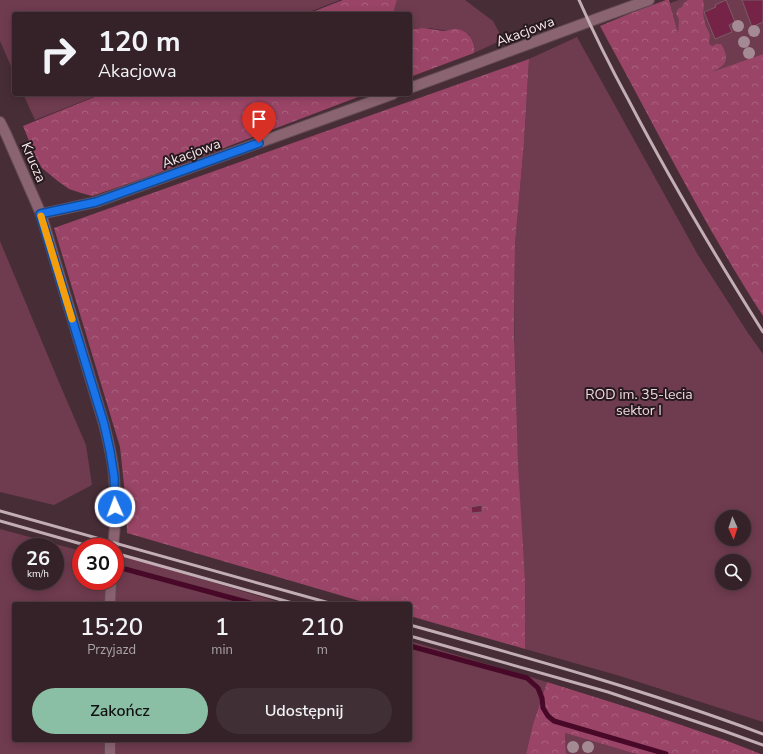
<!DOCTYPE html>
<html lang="pl">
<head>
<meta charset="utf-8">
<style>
  :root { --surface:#352228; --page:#402f34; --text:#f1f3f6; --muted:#aaa4a8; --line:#4f3f45; --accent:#8abfa5 }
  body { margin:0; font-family:"Nunito Sans",sans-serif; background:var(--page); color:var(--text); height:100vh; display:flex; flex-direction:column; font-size:15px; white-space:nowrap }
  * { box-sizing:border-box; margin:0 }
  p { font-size:13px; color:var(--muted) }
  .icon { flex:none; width:22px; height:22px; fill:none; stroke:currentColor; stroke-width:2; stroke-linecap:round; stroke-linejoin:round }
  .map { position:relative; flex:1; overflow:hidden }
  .drawer { position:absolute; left:12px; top:602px; width:400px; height:140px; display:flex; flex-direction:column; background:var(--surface); border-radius:4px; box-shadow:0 2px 10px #0003,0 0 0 1px var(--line) }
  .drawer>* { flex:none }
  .top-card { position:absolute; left:12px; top:12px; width:400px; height:84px; border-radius:4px; box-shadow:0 2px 10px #0003,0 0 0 1px var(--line); background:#352228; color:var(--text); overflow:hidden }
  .needle { width:26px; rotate:177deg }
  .tools { position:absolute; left:715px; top:510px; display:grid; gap:8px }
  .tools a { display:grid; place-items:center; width:36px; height:36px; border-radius:50%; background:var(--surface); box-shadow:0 2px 10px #0003,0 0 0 1px var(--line); font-size:20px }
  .speed { position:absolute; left:12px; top:538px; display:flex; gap:8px; font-size:20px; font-weight:700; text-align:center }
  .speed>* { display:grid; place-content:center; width:52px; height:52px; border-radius:50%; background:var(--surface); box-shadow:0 2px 10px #0003,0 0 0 1px var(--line); line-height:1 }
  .speed small { font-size:10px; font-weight:400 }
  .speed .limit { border:6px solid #d22; background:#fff; color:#111 }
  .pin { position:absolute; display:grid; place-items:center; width:34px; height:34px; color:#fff; margin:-41px -17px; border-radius:50% 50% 50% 0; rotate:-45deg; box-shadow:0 0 4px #0007 }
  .pin .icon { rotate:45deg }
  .me { position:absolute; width:44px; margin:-22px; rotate:358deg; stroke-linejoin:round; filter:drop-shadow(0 0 3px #0008) }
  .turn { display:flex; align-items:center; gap:14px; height:84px; padding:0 20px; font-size:18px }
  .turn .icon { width:52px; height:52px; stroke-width:2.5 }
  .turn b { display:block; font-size:28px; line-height:34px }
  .eta { display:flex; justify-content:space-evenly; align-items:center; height:68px; text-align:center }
  .eta b { font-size:24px; font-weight:600; line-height:28px }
  .action { display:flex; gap:8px; margin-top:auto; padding:8px 20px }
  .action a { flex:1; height:46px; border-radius:24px; background:var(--accent); color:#111; font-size:16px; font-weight:600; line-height:46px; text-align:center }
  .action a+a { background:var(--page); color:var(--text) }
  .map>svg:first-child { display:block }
</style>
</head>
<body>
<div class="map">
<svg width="763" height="754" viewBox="0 0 763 754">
  <defs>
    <pattern id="forest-crowns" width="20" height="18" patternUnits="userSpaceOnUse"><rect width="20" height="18" fill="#9a4567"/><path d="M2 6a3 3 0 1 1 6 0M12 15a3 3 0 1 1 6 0" fill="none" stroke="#a9607d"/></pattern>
  </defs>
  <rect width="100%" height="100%" fill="#472d36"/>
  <path fill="#6f3b4f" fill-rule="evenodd" d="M0,0h340l-36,14h-290v59l-14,-32z
    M397,0h68l28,21 5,9 4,10 -28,13c2,-8 -1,-13 -6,-19l-39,-6h-8l-11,2v-16h-17z
    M679,0h84v54l-74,27 -19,-78z
    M577,37l121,218 50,78 15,21v368l-143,-46 -95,-27v-69l-6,-75 -5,-125 1,-136 9,-101 5,-84zM722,517h22v22h-22zM722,561h22v22h-22z
    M23,94h78l-66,26z
    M0,241l58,139 28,65 6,40 -38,20 -54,-13z
    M0,529l81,22v30h25v23h-92v136h95l1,14h-110zM21,547h34v34h-34z
    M115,553l170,51h-173l3,-23z
    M410,641l137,41 -14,42 -7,30h-415v-14h299z
    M565,733l71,21h-70z"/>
  <path fill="url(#forest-crowns)" d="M343,0h54l-4,14h-86z
    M666,0h3l9,34 1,-15 -3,-5 2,-5 4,-2 2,-4 4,-3h15l1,6 -1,8 3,13 2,3 2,6 -1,6 1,3 3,1 3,-2h5c4,6 8,15 2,21 -3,3 -8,5 -11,7l51,-18v262c-60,-93 -110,-193 -163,-290l31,-13z
    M421,28c7,0 14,2 22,3 4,0 8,-2 12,-2 12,0 22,13 19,24l-64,24v-47z
    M529,59l-5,84 -9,101 -1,91 4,130 7,115v69l-115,-33v-12h-40l-243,-71 -1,-29 -6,-57 -66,-219z
    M102,94h264l-224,85 -50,17 -11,-3 -12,-4 -10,-7 -17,-14 -6,-10 -13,-32z
    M547,682l102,32 76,26 36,14h-125l-71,-21 1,21h-40l7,-30z"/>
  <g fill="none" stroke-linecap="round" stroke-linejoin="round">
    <path stroke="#470927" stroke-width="5" d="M125,569l129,35
      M410,646l117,32 11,10 4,10 1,10 5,8 6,5 112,33"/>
  </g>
  <path fill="#752347" stroke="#795c66" d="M726,0l9,22 -6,3 3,7 -17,7 -11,-27 12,-5 -1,-2z
    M742,0h21v22l-11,5z
    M482,505v7l-10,1 -1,-6z"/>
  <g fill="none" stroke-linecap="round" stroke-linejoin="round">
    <g stroke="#644b53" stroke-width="12">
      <path id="street" d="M410,88c80,-29 159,-60 239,-88
        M0,122l6,12 35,80 63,210c4,17 9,35 10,52 2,23 2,48 -1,71
        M41,214l55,-12 297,-108
        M110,604l1,-23
        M110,740v14"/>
    </g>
    <use href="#street" stroke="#8b6472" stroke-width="10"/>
    <path stroke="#c3aeb5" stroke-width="3" d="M579,0c15,34 32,68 50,101 41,79 87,156 134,231
      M0,511l333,93
      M0,521l92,26
      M115,553l181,51
      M410,625c119,33 238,66 353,109
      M410,636l198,56 116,39 39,14"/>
  </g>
  <g fill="#a48a93">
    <circle cx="738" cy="26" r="6"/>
    <circle cx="754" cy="31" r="6"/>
    <circle cx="744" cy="42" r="6"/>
    <circle cx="749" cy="53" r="6"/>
    <circle cx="573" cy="747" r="6"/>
    <circle cx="588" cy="747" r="6"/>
  </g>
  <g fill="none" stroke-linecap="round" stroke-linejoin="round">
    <g stroke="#114b97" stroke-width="10">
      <path id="route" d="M115,507l-1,-31 -4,-25 -6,-27 -64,-210 56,-12 163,-59"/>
    </g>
    <use href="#route" stroke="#1a73e8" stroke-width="7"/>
    <path stroke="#f59e0b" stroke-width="7" d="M41,216l31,103"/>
  </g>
  <g text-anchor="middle" stroke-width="4" stroke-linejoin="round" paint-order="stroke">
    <g font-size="14" fill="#fbe9ee" stroke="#261a1e">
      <text transform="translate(525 31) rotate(-21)" y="5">Akacjowa</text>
      <text transform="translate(191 153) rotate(-20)" y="5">Akacjowa</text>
      <text transform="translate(34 162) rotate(67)" y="5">Krucza</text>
    </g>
    <g font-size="14" fill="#f1d7df" stroke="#261a1e">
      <text x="639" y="399">ROD im. 35-lecia<tspan x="639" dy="16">sektor I</tspan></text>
    </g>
  </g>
</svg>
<div class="tools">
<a><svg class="needle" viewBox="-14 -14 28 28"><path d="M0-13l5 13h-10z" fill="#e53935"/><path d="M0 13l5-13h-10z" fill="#aaa4a8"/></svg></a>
<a><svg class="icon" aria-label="search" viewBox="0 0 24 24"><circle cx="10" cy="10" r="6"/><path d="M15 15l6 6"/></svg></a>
</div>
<div class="speed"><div>26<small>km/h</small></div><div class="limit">30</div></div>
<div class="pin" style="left:259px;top:143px;background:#d93025"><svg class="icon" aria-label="arrive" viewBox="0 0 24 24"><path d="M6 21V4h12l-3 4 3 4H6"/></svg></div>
<svg class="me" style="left:115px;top:507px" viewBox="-20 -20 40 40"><circle r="17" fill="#1a73e8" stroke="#fff" stroke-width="3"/><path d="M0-11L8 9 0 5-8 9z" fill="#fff"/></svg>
<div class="top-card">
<div class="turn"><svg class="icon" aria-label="right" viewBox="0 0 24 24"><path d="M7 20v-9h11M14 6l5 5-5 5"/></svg><div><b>120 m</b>Akacjowa</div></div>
</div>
<section class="drawer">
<div class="eta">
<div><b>15:20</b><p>Przyjazd</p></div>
<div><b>1</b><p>min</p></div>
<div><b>210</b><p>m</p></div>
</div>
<div class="action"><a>Zakończ</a><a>Udostępnij</a></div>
</section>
</div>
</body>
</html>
